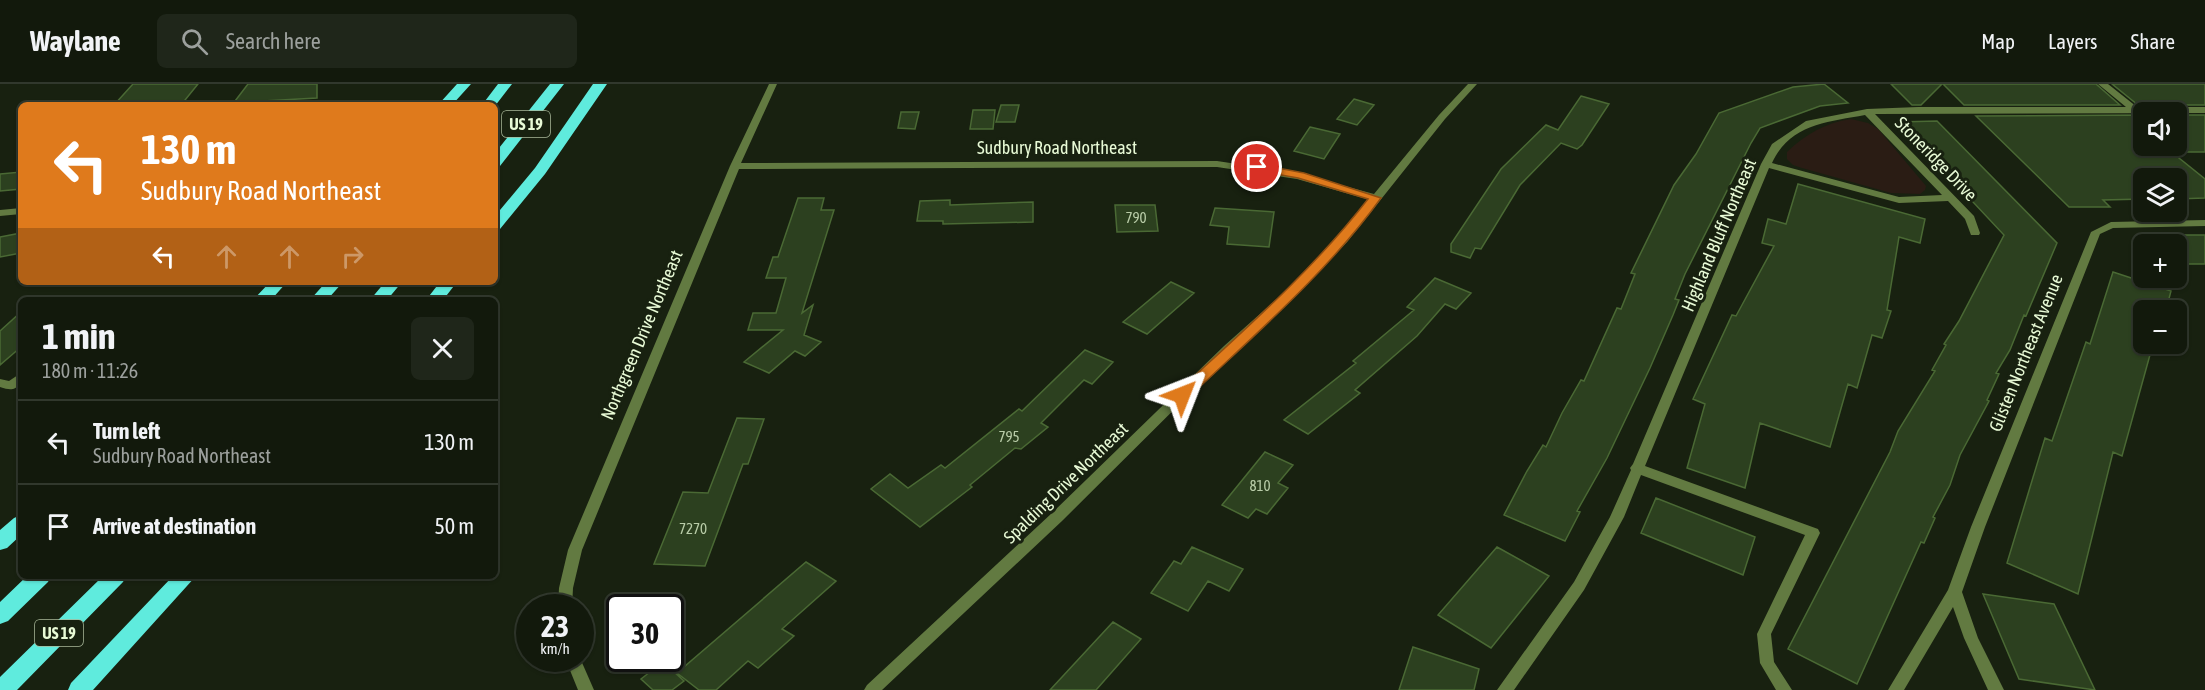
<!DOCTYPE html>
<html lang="en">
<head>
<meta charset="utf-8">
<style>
  :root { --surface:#12190c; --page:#1f261a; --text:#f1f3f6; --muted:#9ca09d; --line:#31382d }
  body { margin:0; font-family:"Asap Condensed",sans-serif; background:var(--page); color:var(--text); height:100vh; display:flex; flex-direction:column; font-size:22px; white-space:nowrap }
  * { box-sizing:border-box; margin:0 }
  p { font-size:20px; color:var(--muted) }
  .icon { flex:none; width:33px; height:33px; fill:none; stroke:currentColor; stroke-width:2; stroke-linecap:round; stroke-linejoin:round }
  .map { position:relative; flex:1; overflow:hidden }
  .drawer { position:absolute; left:18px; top:213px; width:480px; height:282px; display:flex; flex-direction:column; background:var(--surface); border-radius:9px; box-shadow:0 2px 4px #0004,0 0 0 2px var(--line) }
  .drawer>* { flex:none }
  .hud { position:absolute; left:18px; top:18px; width:480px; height:183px; border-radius:9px; box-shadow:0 2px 4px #0004,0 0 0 2px var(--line); background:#df7a1c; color:#fff; overflow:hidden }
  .tools { position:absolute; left:2133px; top:18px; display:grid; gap:12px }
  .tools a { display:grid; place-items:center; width:54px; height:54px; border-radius:9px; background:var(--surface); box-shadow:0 2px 4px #0004,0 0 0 2px var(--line); font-size:30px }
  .speed { position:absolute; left:516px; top:510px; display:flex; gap:12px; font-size:30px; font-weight:700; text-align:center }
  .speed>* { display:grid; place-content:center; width:78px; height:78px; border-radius:50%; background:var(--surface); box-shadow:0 2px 4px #0004,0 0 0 2px var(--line); line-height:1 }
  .speed small { font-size:15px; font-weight:400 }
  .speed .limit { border:3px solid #111; border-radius:9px; background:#fff; color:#111 }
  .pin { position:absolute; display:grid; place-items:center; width:51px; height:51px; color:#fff; margin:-26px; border:3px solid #fff; border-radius:50%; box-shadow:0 2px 6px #0007 }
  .me { position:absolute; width:66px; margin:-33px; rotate:45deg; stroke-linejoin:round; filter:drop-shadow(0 0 4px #0008) }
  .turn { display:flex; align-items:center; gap:21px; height:126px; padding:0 24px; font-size:27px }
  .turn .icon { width:78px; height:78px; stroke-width:2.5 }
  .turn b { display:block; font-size:42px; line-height:51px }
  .lanes { display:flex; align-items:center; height:57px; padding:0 24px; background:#0003; justify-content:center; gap:30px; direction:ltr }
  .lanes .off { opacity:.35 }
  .round { display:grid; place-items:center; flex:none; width:63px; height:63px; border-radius:9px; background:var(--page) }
  .head { display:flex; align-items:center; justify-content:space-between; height:102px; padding:0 24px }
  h1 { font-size:36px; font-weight:700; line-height:45px }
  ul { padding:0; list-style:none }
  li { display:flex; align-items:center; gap:18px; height:84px; padding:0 24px; border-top:2px solid var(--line) }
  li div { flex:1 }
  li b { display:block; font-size:22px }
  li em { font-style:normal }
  header { display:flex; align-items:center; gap:36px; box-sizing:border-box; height:84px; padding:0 30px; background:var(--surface); border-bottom:2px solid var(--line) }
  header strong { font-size:28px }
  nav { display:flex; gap:33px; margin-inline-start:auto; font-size:21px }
  .search { width:420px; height:54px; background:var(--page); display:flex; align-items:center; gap:15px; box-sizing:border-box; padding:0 21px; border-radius:9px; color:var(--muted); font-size:22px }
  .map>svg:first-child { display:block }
</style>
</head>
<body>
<header>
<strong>Waylane</strong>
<div class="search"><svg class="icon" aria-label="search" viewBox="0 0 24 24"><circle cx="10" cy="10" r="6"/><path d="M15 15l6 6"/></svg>Search here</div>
<nav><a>Map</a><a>Layers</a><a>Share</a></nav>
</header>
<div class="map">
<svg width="2205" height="606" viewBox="0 0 2205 606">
  <rect width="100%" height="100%" fill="#182110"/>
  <path fill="#2a1c14" d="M1851,35l17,4 10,6 48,57 -1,4 -5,4 -29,-1 -89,-25 -9,-3 -6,-6v-7c19,-18 38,-29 64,-33z"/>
  <path fill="#2c401f" stroke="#4a6934" stroke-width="1.5" d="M133,0h65l-17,21h-67z
    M248,0h69v14l-54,3 -2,4h-29z
    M1824,0l24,19 -28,3 -60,22 -9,15 -66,131 -10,25 4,1 -6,15 -23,53 -43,90 -30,53 3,1 -15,29 -61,-26 23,-44 16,-26 3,2 16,-34 19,-33 3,1 33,-73 4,1 14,-35 -4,-1 43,-88 22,-31 23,-41 74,-26z
    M1891,0h51l-21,21h-9z
    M1943,0h153l24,21h-156z
    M2112,0h93v21h-29v-4h-32v4h-6z
    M1581,12l28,8 -27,41 -5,4 -16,-6 -41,42 -39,64 -6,-1 -5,10 -19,-6v-8l50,-75 45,-44 12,5z
    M1354,15l20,6 -17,20 -20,-6z
    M1001,21h18l-4,17h-19z
    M973,26h22l-2,19h-23z
    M901,28h18l-4,17 -17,-1z
    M2144,31v31h20l41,33v19l-29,1v-21h-32v21l-41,1 7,7h-41l-93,-91z
    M2176,31h29v37h-29z
    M1937,37l120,122 -31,73 -2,-1 -14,35 -14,23 3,1 -12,26 2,1 -29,54 -10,30 -17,32 2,1 -11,25 -3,-1 -64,142 -69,-35 102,-197 8,-21 37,-60 -3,-1 14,-25 -2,-1 15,-23 45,-86 -106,-113z
    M1310,43l30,7 -16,25 -30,-8z
    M21,88v17l-21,2v-17z
    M1798,100l127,35 -5,24 -21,-6 -12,73 4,1 -9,27 -10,-3 -15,53 -9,-4 -18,63 -70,-24 -15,65 -58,-20 18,-64 -12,-5 39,-84 4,1 38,-70 -12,-3 6,-24 18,5z
    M798,114h26l-3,12h13l-32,103 11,-8 -9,30 17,7 -16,14 -10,-5 -26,22 -25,-11 39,-32h-35l5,-17h23l10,-35h-20l7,-21h5z
    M950,116v5l83,-3v20l-90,2v-3h-26l3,-20z
    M1115,121h40l3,26 -41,1z
    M1215,124l59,4 -5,35 -42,-3 2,-17 -19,-2z
    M21,149v20l-21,4v-20z
    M2176,151h29v29h-29z
    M2113,188l58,19 -5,19h-22v34h9l-31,112 -9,-4 -35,142 -71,-31 38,-125 7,3 34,-99 4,2z
    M1435,194l36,15 -15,16 -11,-5 -28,32 -62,54 5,3 -52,41 -24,-14 72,-57 -3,-2 61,-51 -7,-3z
    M1171,198l23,11 -47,41 -24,-12z
    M21,228v35l-21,18v-34z
    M1085,266l28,12 -21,22 -8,-4 -43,43 7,4 -27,22 -6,-1 -45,37 2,2 -52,40 -49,-38 19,-15 18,14 33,-23 4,3 74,-59 3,2z
    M737,334l27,1 -16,45h-5l-38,102 -51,-2 29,-72 25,1z
    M1265,368l28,13 -15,18 10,5 -21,26 -11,-5 -8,9 -26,-13z
    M1656,414l99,39 -12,38 -102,-42z
    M1192,463l51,22 -14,22 -21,-10 -20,30 -37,-18 23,-32 7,3z
    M1497,463l52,29 -58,72 -53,-33z
    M806,478l30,19 -54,48 12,7 -36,32 -10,-7 -32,29h-17l-22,-17z
    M1983,510l71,10 41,86 -76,-11z
    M1113,538l28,17 -45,51h-46z
    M1413,563l66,22 -5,21h-75z
    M663,578l21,19 -12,9h-19l-12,-11z"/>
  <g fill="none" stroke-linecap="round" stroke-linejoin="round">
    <path fill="#627a41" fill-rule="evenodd" d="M769,0h8l-36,79 476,-2 80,12 77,21 65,-79 29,-31h9l-32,35 -98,123 -43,44 -72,66 -170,169 -180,169h-18l3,-5 185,-172 172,-167 72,-64 43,-44 31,-38 -73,-21 -80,-12 -478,2 -157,381 -9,38 -1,20h-14l1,-20 9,-38 162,-384z
      M2098,0h10l29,23h68v6l-330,1 99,102 6,17 -1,2h-8l-6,-16 -17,-18 -49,2 -130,-35 -124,298 173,63 2,4 -49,101 3,28 18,28h-16l-16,-27 -3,-29 48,-99 -164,-60 -17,42 -40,73 -70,100h-17l77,-108 36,-65 21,-47 -1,-2 3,-4 128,-300 11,-20 34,-23 61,-12 51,-2h208zM1865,31l77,80 -43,2 -127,-34c18,-39 55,-41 93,-48z
      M21,124v6l-21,2v-6z
      M2205,136v6l-92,2 -13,6 -115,293 -23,65 16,46 26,52h-16l-24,-52 -11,-31 -49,83h-16l60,-100 23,-63 120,-295 20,-10z
      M21,289v11c-8,7 -11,6 -21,3v-8l9,2z
      M565,574h15l14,32h-16z"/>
    <path fill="#5febdd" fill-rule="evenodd" d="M457,0h14l-19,21h-14z
      M498,0h14l-17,22 -13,-1z
      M550,0h14l-64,82 -5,1v-14z
      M593,0h14l-62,90 -45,55 -5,2v-15l40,-48z
      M270,198h17l-16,18h-18z
      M326,198h17l-16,18h-17z
      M385,198h17l-15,18h-17z
      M440,198h17l-14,18h-17z
      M21,431v20l-14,13 -7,2v-20l14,-12z
      M27,492h24l-3,6 -40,39 -8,3v-22z
      M103,492h23l-3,6 -106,108h-17v-13z
      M173,492h23l-103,114h-25l3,-7z"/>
  </g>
  <path fill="#df7a1c" stroke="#914f12" stroke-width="1.5" d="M1257,80l47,9 77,25c-55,76 -127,137 -194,201h-10l-2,-4 2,-3c67,-62 135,-121 191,-193l-70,-21 -45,-8 -1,-3z"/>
  <g text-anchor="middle" stroke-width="6" stroke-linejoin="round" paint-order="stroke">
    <g font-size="15" fill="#b9cca8">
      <text x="1136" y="139">790</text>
      <text x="1009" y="358">795</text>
      <text x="1260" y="407">810</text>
      <text x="693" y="450">7270</text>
    </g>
    <g fill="#182110" stroke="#aab99b" stroke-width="1.5">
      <rect x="502" y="27" width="48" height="26" rx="4.5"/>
      <rect x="35" y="536" width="48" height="26" rx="4.5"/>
    </g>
    <g font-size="16" font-weight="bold" fill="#e8fad6">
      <text x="526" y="46">US 19</text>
      <text x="59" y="555">US 19</text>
    </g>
    <g font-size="18" fill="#e8fad6" stroke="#182110">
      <text x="1057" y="70">Sudbury Road Northeast</text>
      <text transform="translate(1936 75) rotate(46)" y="6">Stoneridge Drive</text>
      <text transform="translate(1719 151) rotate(-67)" y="6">Highland Bluff Northeast</text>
      <text transform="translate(642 251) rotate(-67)" y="6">Northgreen Drive Northeast</text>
      <text transform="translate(2026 269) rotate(-68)" y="6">Glisten Northeast Avenue</text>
      <text transform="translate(1066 399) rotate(-44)" y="6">Spalding Drive Northeast</text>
    </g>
  </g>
</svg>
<div class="tools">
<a><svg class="icon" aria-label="sound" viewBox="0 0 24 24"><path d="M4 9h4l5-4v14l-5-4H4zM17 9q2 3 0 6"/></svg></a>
<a><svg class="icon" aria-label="layers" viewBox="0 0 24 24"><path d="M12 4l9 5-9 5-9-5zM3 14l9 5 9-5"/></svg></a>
<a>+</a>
<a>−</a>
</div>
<div class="speed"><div>23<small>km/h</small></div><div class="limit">30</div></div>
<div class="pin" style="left:1257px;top:83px;background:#d93025"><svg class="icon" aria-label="arrive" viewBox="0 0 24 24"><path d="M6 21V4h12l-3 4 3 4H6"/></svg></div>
<svg class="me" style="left:1182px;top:311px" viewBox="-20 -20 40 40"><path d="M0-17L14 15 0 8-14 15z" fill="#df7a1c" stroke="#fff" stroke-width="4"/></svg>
<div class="hud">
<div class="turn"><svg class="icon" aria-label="left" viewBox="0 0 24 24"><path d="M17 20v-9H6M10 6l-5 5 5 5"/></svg><div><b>130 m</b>Sudbury Road Northeast</div></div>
<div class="lanes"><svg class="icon" aria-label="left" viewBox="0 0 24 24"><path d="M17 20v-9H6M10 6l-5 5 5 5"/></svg><svg class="icon off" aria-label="ahead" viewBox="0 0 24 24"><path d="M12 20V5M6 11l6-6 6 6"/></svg><svg class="icon off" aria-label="ahead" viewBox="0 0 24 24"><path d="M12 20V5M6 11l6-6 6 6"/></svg><svg class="icon off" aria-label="right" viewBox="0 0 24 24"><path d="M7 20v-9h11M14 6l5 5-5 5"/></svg></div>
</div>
<section class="drawer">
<div class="head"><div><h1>1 min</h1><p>180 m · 11:26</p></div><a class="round"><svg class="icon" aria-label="close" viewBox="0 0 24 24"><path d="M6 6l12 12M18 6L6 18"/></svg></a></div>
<ul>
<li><svg class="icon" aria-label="left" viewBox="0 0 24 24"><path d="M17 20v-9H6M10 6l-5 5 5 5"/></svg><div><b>Turn left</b><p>Sudbury Road Northeast</p></div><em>130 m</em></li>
<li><svg class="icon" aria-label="arrive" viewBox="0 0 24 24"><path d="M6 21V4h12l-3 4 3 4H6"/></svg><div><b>Arrive at destination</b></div><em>50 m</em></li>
</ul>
</section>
</div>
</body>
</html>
